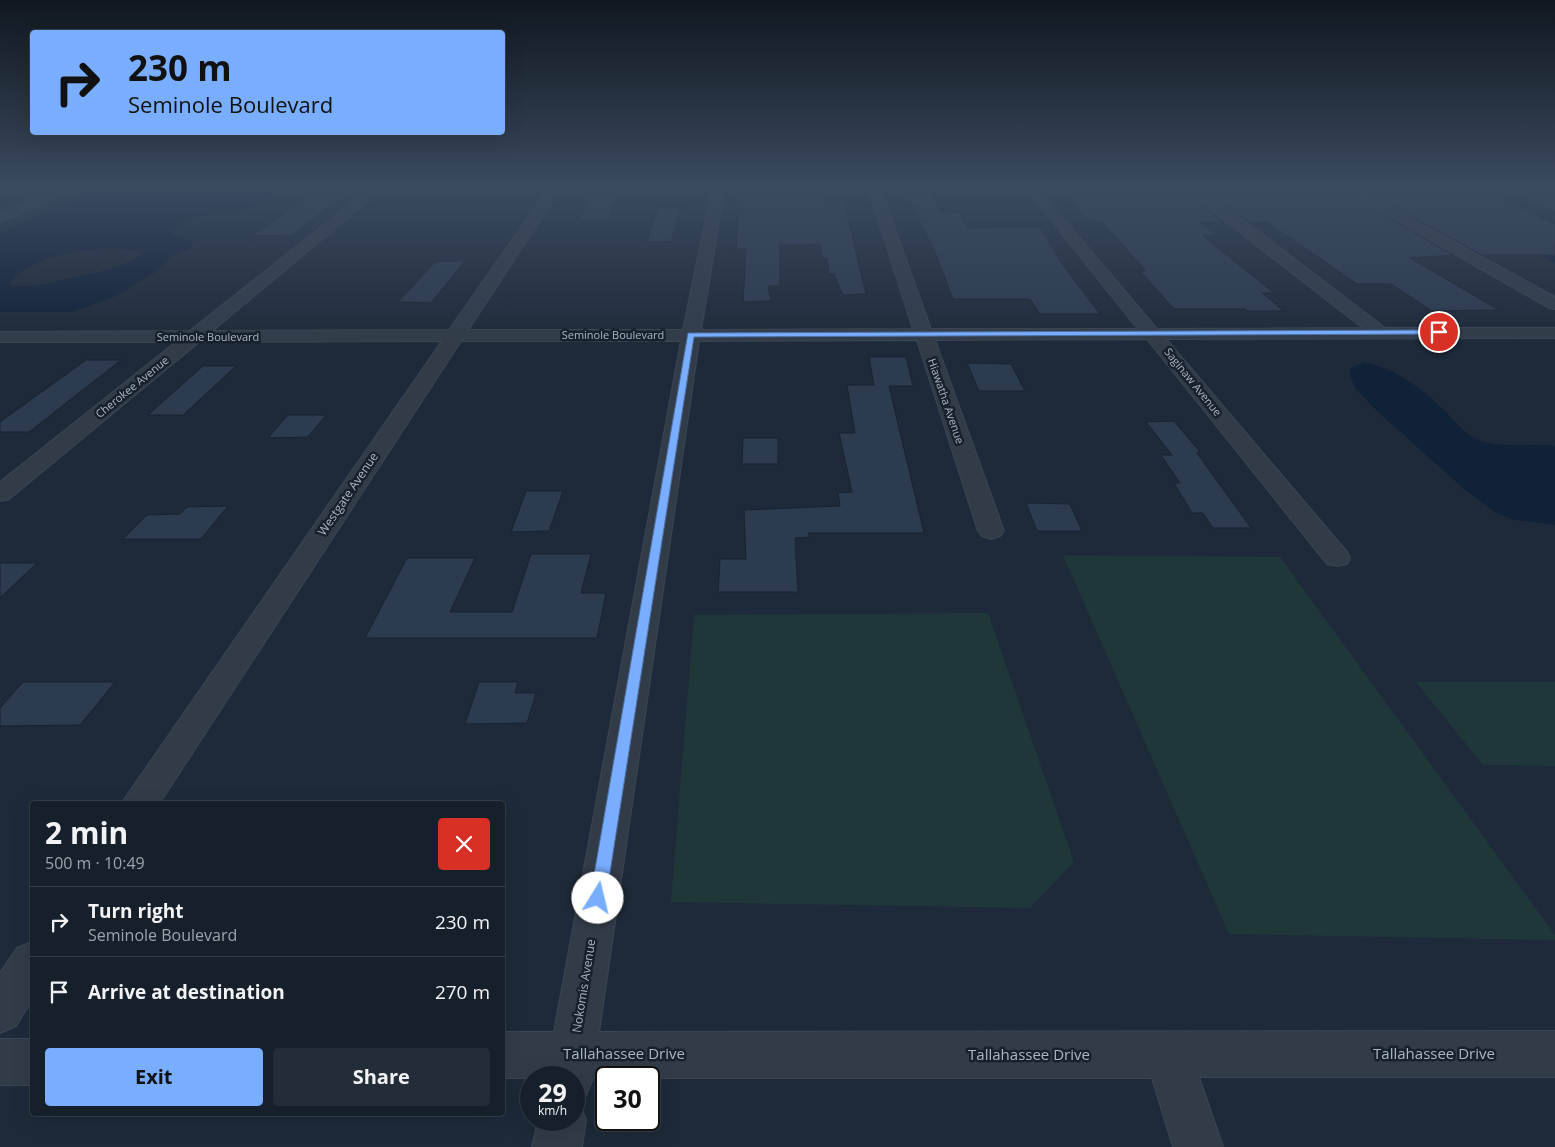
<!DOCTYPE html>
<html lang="en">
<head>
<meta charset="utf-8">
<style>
  :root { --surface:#16202b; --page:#232d37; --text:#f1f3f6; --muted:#9ea3a9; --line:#353e47; --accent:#78adff }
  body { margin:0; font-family:"Open Sans",sans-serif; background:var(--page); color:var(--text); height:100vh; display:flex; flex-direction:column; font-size:19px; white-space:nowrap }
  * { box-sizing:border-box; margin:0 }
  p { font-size:16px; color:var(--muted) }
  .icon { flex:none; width:28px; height:28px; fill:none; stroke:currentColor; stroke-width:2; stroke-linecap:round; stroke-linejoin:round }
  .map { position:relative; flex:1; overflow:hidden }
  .sheet { position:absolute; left:30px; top:801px; width:475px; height:315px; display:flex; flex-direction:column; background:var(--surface); border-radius:5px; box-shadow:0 5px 20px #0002,0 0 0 1px var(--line) }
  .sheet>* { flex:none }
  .hud { position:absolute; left:30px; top:30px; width:475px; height:105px; border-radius:5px; box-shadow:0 5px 20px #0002,0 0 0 1px var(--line); background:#78adff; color:#111; overflow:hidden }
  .speed { position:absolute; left:520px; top:1066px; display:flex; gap:10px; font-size:25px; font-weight:700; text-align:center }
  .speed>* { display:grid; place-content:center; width:65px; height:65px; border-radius:50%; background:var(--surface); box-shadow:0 5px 20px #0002,0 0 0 1px var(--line); line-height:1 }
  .speed small { font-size:12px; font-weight:400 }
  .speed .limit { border:2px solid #111; border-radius:8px; background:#fff; color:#111 }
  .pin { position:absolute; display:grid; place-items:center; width:42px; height:42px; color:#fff; margin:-21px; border:2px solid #fff; border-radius:50%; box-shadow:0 1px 5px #0007 }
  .me { position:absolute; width:55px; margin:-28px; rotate:9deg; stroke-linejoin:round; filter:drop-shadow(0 0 4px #0008) }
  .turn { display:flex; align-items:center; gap:18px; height:105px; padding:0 15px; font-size:22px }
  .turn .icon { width:65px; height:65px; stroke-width:2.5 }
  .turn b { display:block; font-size:35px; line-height:42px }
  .round { display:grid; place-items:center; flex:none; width:52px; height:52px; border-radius:5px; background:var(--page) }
  .summary { display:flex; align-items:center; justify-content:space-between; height:85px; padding:0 15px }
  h1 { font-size:30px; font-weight:700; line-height:38px }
  .action { display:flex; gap:10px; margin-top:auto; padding:10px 15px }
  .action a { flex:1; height:58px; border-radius:5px; background:var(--accent); color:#111; font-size:20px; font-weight:700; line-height:58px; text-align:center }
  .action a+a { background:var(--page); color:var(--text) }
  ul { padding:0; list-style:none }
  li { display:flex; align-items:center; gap:15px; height:70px; padding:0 15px; border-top:1px solid var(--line) }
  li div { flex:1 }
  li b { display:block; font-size:19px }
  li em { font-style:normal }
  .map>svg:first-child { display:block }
</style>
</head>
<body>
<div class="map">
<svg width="1555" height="1147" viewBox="0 0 1555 1147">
  <rect width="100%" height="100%" fill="#1e2a39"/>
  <path fill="#20373a" d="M1063,555l217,2 275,378v5l-326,-6z
    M988,613l86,249 -44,46 -359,-6 23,-287z
    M1416,682h139v84l-72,-1z"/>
  <path fill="#112137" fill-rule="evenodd" d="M114,185h145l-4,3 2,4 13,1 1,3c-8,5 -15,11 -24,14 -26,7 -60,-2 -76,24l22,7 -1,7 -21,8 -11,13 -44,27 -44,16h-72v-79l66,-31 35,-10zM109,248l30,2 3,5c-24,14 -48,18 -75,24 -19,4 -38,10 -58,6 16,-28 71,-35 100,-37z
    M1364,362c33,7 57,26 81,49 10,10 20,24 34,29 23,9 52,3 76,6v79l-45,-6 -15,-7 -31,-23 -88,-79 -20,-21 -6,-13v-7z"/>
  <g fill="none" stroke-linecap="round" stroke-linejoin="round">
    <path fill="#112137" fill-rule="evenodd" d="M1512,232l43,20v11l-49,-23 -2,-3 2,-3z"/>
  </g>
  <path fill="#2c3b4e" stroke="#192330" d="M597,185h27l-17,35h-28z
    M744,185l29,1v7h49l2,9h20l22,92 -23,1 -9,-21h-5l-2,-16h-5l-2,-14 -40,1v41h-12l3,15 -28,1 3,-53h-10l3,-41z
    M1056,185h101l8,6h18l40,31h-23l16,13h-14l72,58h-12l22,18h-37l-2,-2h-71l-34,-38h6l-44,-49h-11l-37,-36z
    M1236,185l98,1 119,69 -43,3 89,52 -67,1 -41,-27h-34l-90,-62h-19l-44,-32h40z
    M1473,185l82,39v31h-73l-126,-69z
    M906,192h24l11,20h18l9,16 72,-1 23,38 37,49h-60l-10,-15h-77l-17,-44z
    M307,196h36l-51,39 -40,1z
    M658,208h23l-10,34h-24z
    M436,261h29l-34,42 -33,-1z
    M869,357h37l7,29h-24l35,147h-116l1,4 -14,1 3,54h-80l2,-33h26l-2,-49 96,-4 -2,-13 14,-1 -13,-59h16l-8,-48h27z
    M86,360h35l-92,72h-29v-10z
    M967,363l44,1 14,27h-46z
    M203,366h33l-53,49h-35z
    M288,415h38l-18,22 -40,1z
    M1174,421l26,31 -3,1 54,75h-38l-10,-15h-11l-18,-30h6l-19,-28h11l-26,-33z
    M743,438h35v26h-36z
    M526,491h37l-14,40 -38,1z
    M1026,503l44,1 12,27h-45z
    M228,506l-27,33h-78l24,-24 33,-1 7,-7z
    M531,554h60l-10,39h25l-9,45h-232l42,-80h68l-25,54h62z
    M0,563h37l-37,35z
    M23,682h92l-35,43 -80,1v-18z
    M479,682h39l-3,11h21l-9,30 -62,1z"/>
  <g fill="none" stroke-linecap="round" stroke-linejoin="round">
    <g stroke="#3b4553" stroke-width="2">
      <path id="minor" d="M64,185h16l-2,3 -78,34v-9z
        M374,185h13l-175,146 237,-1 102,-145h12l-95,145h215l30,-145h12l-24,145 212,-1 -46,-144h12l52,144h207l-115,-144h12l122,144 206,-1 -184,-143h14l61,43 131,100h170v10l-389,1 181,213 3,6 -3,6 -10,2 -10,-2 -180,-225 -212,1 69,191 -4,5 -9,3 -9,-3 -4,-5 -61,-191 -218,1 -100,691 956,-1v46h-356l24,70h-50l-21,-69h-559l-7,17 -12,5v-22h-72v-46h52l127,-691h-220l-302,463h-38l321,-463 -243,1 -190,157 -9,2v-19l176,-140h-176v-10l190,-1z
        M1335,185h15l205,112v12l-6,-1z
        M1501,185h16l38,15v9l-52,-21z
        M32,942v58l-16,26 -16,7v-60l17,-25z
        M0,1039h32v46h-32z
        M574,1100l5,3 7,17 -4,27h-50l6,-27h36z"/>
    </g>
    <use href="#minor" fill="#323c49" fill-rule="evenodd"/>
  </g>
  <linearGradient id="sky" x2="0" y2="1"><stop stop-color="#10171f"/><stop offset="0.54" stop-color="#3b4a5f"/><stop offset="1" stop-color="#3b4a5f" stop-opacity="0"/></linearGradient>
  <rect width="1555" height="345" fill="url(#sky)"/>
  <path fill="#78adff" stroke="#4e70a6" d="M1439,330l3,1v3l-748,3 -88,561 -2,6 -6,2 -6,-2 -2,-6 98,-565z"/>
  <g text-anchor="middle" stroke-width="5" stroke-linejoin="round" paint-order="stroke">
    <g font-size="11" fill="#acb6c6" stroke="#17212e">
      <text x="613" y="339">Seminole Boulevard</text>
      <text x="208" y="341">Seminole Boulevard</text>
      <text transform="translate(1193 382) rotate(51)" y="4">Saginaw Avenue</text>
      <text transform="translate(132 387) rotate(-39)" y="4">Cherokee Avenue</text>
      <text transform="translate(946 401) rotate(71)" y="4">Hiawatha Avenue</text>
    </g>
    <g font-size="12" fill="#acb6c6" stroke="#17212e">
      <text transform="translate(348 494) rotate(-56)" y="4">Westgate Avenue</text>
      <text transform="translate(584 986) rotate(-81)" y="4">Nokomis Avenue</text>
    </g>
    <g font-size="15" fill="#acb6c6" stroke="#17212e">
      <text x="624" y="1059">Tallahassee Drive</text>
      <text x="1434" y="1059">Tallahassee Drive</text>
      <text x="1029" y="1060">Tallahassee Drive</text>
    </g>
  </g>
</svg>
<div class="speed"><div>29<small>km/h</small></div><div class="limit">30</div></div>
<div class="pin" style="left:1439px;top:332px;background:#d93025"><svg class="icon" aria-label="arrive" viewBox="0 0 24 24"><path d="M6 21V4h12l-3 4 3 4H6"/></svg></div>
<svg class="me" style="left:598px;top:898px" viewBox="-20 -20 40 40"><circle r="19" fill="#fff"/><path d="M0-13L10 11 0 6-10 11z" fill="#78adff"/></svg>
<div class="hud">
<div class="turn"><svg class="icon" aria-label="right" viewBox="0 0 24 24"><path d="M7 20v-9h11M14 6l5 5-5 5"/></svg><div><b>230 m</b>Seminole Boulevard</div></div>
</div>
<section class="sheet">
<div class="summary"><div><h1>2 min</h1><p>500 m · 10:49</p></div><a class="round" style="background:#d93025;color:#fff"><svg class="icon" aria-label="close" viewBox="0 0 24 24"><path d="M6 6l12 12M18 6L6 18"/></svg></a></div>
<ul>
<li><svg class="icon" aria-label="right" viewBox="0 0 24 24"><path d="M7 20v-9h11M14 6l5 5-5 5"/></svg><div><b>Turn right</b><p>Seminole Boulevard</p></div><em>230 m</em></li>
<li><svg class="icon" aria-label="arrive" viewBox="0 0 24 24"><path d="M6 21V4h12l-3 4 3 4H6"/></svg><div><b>Arrive at destination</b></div><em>270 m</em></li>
</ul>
<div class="action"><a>Exit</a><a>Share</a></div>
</section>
</div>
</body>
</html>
